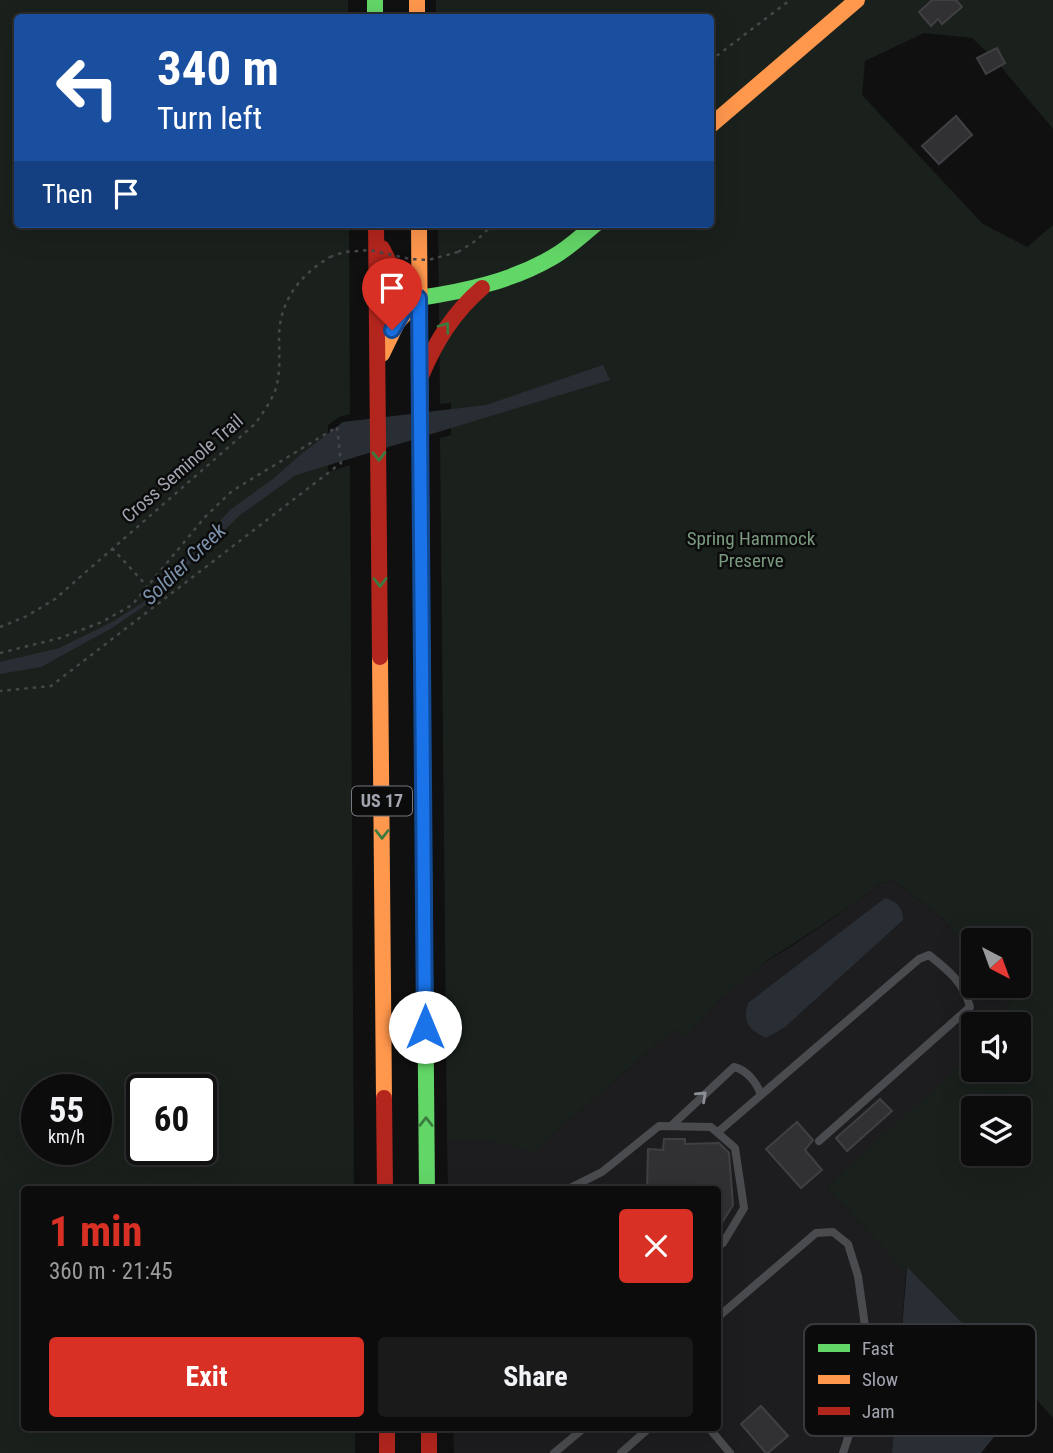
<!DOCTYPE html>
<html lang="en">
<head>
<meta charset="utf-8">
<style>
  :root { --surface:#0c0c0d; --page:#1a1a1b; --text:#f1f3f6; --muted:#9a9b9d; --line:#2c2c2e; --accent:#d93025 }
  body { margin:0; font-family:"Roboto Condensed",sans-serif; background:var(--page); color:var(--text); height:100vh; display:flex; flex-direction:column; font-size:26px; white-space:nowrap }
  * { box-sizing:border-box; margin:0 }
  p { font-size:23px; color:var(--muted) }
  .icon { flex:none; width:38px; height:38px; fill:none; stroke:currentColor; stroke-width:2; stroke-linecap:round; stroke-linejoin:round }
  .map { position:relative; flex:1; overflow:hidden }
  .drawer { position:absolute; left:21px; top:1186px; width:700px; height:245px; display:flex; flex-direction:column; background:var(--surface); border-radius:7px; box-shadow:0 7px 28px #0002,0 0 0 2px var(--line) }
  .drawer>* { flex:none }
  .banner { position:absolute; left:14px; top:14px; width:700px; height:214px; border-radius:7px; box-shadow:0 7px 28px #0002,0 0 0 2px var(--line); background:#1a4fa0; color:#fff; overflow:hidden }
  .needle { width:46px; rotate:139deg }
  .controls { position:absolute; left:961px; top:928px; display:grid; gap:14px }
  .controls a { display:grid; place-items:center; width:70px; height:70px; border-radius:7px; background:var(--surface); box-shadow:0 7px 28px #0002,0 0 0 2px var(--line); font-size:35px }
  .speed { position:absolute; left:21px; top:1074px; display:flex; gap:14px; font-size:35px; font-weight:700; text-align:center }
  .speed>* { display:grid; place-content:center; width:91px; height:91px; border-radius:50%; background:var(--surface); box-shadow:0 7px 28px #0002,0 0 0 2px var(--line); line-height:1 }
  .speed small { font-size:18px; font-weight:400 }
  .speed .limit { border:4px solid #111; border-radius:10px; background:#fff; color:#111 }
  .pin { position:absolute; display:grid; place-items:center; width:60px; height:60px; color:#fff; margin:-72px -30px; border-radius:50% 50% 50% 0; rotate:-45deg; box-shadow:0 0 7px #0007 }
  .pin .icon { rotate:45deg }
  .me { position:absolute; width:77px; margin:-38px; rotate:0deg; stroke-linejoin:round; filter:drop-shadow(0 0 5px #0008) }
  .turn { display:flex; align-items:center; gap:24px; height:147px; padding:0 28px; font-size:32px }
  .turn .icon { width:91px; height:91px; stroke-width:2.5 }
  .turn b { display:block; font-size:49px; line-height:60px }
  .then { display:flex; align-items:center; height:66px; padding:0 28px; background:#0003; gap:14px; font-size:26px }
  .round { display:grid; place-items:center; flex:none; width:74px; height:74px; border-radius:7px; background:var(--page) }
  .summary { display:flex; align-items:center; justify-content:space-between; height:119px; padding:0 28px }
  h1 { font-size:42px; font-weight:700; line-height:52px; color:var(--accent) }
  .primary-button { display:flex; gap:14px; margin-top:auto; padding:14px 28px }
  .primary-button a { flex:1; height:80px; border-radius:7px; background:var(--accent); color:#fff; font-size:28px; font-weight:700; line-height:80px; text-align:center }
  .primary-button a+a { background:var(--page); color:var(--text) }
  .map>svg:first-child { display:block }
</style>
</head>
<body>
<div class="map">
<svg width="1053" height="1453" viewBox="0 0 1053 1453">
  <rect width="100%" height="100%" fill="#101011"/>
  <path fill="#1d1d1f" d="M893,880l49,38 31,37v30h24l13,16 -16,23h-21v30l-4,6 -143,127 80,85 -14,181h-438l-1,-25h265v-238h-270l-1,-49 103,-4 124,-108 10,9 59,-62 47,-29 67,-45 23,-19z"/>
  <path fill="#1a201b" fill-rule="evenodd" d="M0,0h348v17l-330,1v206h331l1,190 -11,3 -11,8v47l22,-7 4,725h-330v238h331v25h-355zM37,1090h59v60h-59zM142,1090h59v60h-59z
    M436,0h617v129l-57,-68 -24,-23 -48,-5 -59,28 -3,34 121,129 44,23 26,-22v1193l-23,-26 -123,-124 -1,4 -80,-85 147,-133v15h45v-45h-24l16,-23 -13,-16h21v-45h-45v15l-31,-37 -49,-38 -13,3 -23,19 -92,60 -44,37 -37,40 -10,-10 -141,123 -45,-12 -41,1 -7,-703 11,-3v-32l-11,1 -2,-180h272v-206l-274,-1zM973,1108h45v45h-45z"/>
  <path fill="#282e34" d="M603,365l7,15 -314,95 -57,41 -86,84 -41,28 -71,39 -41,7v-12l59,-14 53,-26 35,-22 84,-91 42,-30 27,-24 43,-33 143,-17z
    M885,898c11,3 19,10 18,22l-118,107 -19,11c-17,-8 -24,-16 -18,-35z
    M907,1267l123,125 -49,61h-89z"/>
  <path fill="#313133" stroke="#404044" stroke-width="2" d="M932,0h24l6,7 -20,17 -4,-5 -7,7 -12,-14z
    M997,48l8,15 -19,11 -9,-16z
    M956,116l16,19 -33,29 -17,-18z
    M880,1099l12,12 -45,40 -11,-13z
    M797,1122l16,18 -8,10 17,20 -21,18 -35,-39z
    M664,1139h21v5l34,-1 10,10 4,52 -15,24v-39h-71l1,-41 15,1z
    M761,1406l27,30 -20,17h-2l-25,-29z"/>
  <g fill="none" stroke-linecap="round" stroke-linejoin="round">
    <path stroke="#46474a" stroke-width="2.5" stroke-dasharray="3.5 5" stroke-linecap="butt" d="M710,61l80,-61
      M458,252l19,-12 16,-16
      M112,548l35,38
      M0,627l27,-11 28,-17 200,-175c7,-10 15,-21 20,-33 6,-18 4,-36 4,-55 1,-36 21,-61 51,-79
      M0,653l60,-15 42,-16 30,-17 73,-88 27,-26 105,-64 4,36 -290,223 -51,5"/>
    <path stroke="#4a4b4f" stroke-width="8" d="M671,1126l63,-59c13,3 23,16 27,28
      M718,1132l201,-173 10,-4c19,15 35,28 41,52l-151,134
      M566,1190l36,-18 57,-46 52,1 24,21 9,60 -21,35 -5,4
      M718,1317l98,-84 17,-1 15,12 10,32 7,50 -4,72 -18,55
      M709,1428l21,25
      M554,1453l30,-25
      M621,1453l28,-25"/>
    <path stroke="#63d668" stroke-width="16" d="M375,0v18
      M419,298c47,-7 93,-17 134,-41 16,-9 29,-22 43,-33
      M423,753l4,437"/>
    <path stroke="#ff974d" stroke-width="16" d="M417,0v18
      M710,126l147,-126
      M419,224l4,529
      M382,354l15,-31 22,-25
      M380,657l4,441"/>
    <path stroke="#b3261e" stroke-width="16" d="M376,224l4,433
      M382,248l14,28 23,22
      M421,376c15,-35 32,-63 61,-88
      M384,1098l1,92
      M387,1428v25
      M429,1428v25"/>
    <path stroke="#46474a" stroke-width="2.5" stroke-dasharray="3.5 5" stroke-linecap="butt" d="M330,257l14,-5 26,-2 40,9 18,1 30,-8"/>
  </g>
  <defs><path id="oneway-chevron" d="M-2-3.5L2.5 0L-2 3.5" fill="none" stroke-width="1.6" stroke-linecap="round" stroke-linejoin="round" transform="scale(1.75)"/></defs>
  <g stroke="#3b7b3f">
    <use href="#oneway-chevron" transform="translate(445 327) rotate(-54)"/>
    <use href="#oneway-chevron" transform="translate(379 456) rotate(89)"/>
    <use href="#oneway-chevron" transform="translate(380 582) rotate(90)"/>
    <use href="#oneway-chevron" transform="translate(382 834) rotate(90)"/>
    <use href="#oneway-chevron" transform="translate(426 1122) rotate(-90)"/>
  </g>
  <use stroke="#8c8e98" href="#oneway-chevron" transform="translate(702 1096) rotate(-43)"/>
  <g fill="none" stroke-linecap="round" stroke-linejoin="round">
    <g stroke="#114b97" stroke-width="18">
      <path id="route" d="M392,330l12,-20 15,-12 6,729"/>
    </g>
    <use href="#route" stroke="#1a73e8" stroke-width="12"/>
  </g>
  <g text-anchor="middle" stroke-width="5" stroke-linejoin="round" paint-order="stroke">
    <rect fill="#0b0b0c" stroke="#75777f" stroke-width="2" x="352" y="786.5" width="60" height="29" rx="5"/>
    <g font-size="18" font-weight="bold" fill="#a2a5b0">
      <text x="382" y="807">US 17</text>
    </g>
    <g font-size="19" fill="#a2a5b0" stroke="#0b0b0c">
      <text transform="translate(182 468) rotate(-41)" y="7">Cross Seminole Trail</text>
    </g>
    <g font-size="19" fill="#7a9a7f" stroke="#0b0b0c">
      <text x="751" y="545">Spring Hammock<tspan x="751" dy="22">Preserve</tspan></text>
    </g>
    <g font-size="21" font-style="italic" fill="#7b90a9" stroke="#0b0b0c">
      <text transform="translate(184 564) rotate(-44)" y="7">Soldier Creek</text>
    </g>
  </g>
  <rect x="804" y="1324" width="232" height="112" rx="10" fill="#0b0b0c" stroke="#38393d" stroke-width="2"/>
  <rect x="818" y="1344" width="32" height="8" fill="#63d668"/>
  <rect x="818" y="1375" width="32" height="9" fill="#ff974d"/>
  <rect x="818" y="1407" width="32" height="8" fill="#b3261e"/>
  <g font-size="19" fill="#a2a5b0">
    <text x="862" y="1355">Fast</text>
    <text x="862" y="1386">Slow</text>
    <text x="862" y="1418">Jam</text>
  </g>
</svg>
<div class="controls">
<a><svg class="needle" viewBox="-14 -14 28 28"><path d="M0-13l5 13h-10z" fill="#e53935"/><path d="M0 13l5-13h-10z" fill="#9a9b9d"/></svg></a>
<a><svg class="icon" aria-label="sound" viewBox="0 0 24 24"><path d="M4 9h4l5-4v14l-5-4H4zM17 9q2 3 0 6"/></svg></a>
<a><svg class="icon" aria-label="layers" viewBox="0 0 24 24"><path d="M12 4l9 5-9 5-9-5zM3 14l9 5 9-5"/></svg></a>
</div>
<div class="speed"><div>55<small>km/h</small></div><div class="limit">60</div></div>
<div class="pin" style="left:392px;top:330px;background:#d93025"><svg class="icon" aria-label="arrive" viewBox="0 0 24 24"><path d="M6 21V4h12l-3 4 3 4H6"/></svg></div>
<svg class="me" style="left:425px;top:1027px" viewBox="-20 -20 40 40"><circle r="19" fill="#fff"/><path d="M0-13L10 11 0 6-10 11z" fill="#1a73e8"/></svg>
<div class="banner">
<div class="turn"><svg class="icon" aria-label="left" viewBox="0 0 24 24"><path d="M17 20v-9H6M10 6l-5 5 5 5"/></svg><div><b>340 m</b>Turn left</div></div>
<div class="then">Then<svg class="icon" aria-label="arrive" viewBox="0 0 24 24"><path d="M6 21V4h12l-3 4 3 4H6"/></svg></div>
</div>
<section class="drawer">
<div class="summary"><div><h1>1 min</h1><p>360 m · 21:45</p></div><a class="round" style="background:#d93025;color:#fff"><svg class="icon" aria-label="close" viewBox="0 0 24 24"><path d="M6 6l12 12M18 6L6 18"/></svg></a></div>
<div class="primary-button"><a>Exit</a><a>Share</a></div>
</section>
</div>
</body>
</html>
